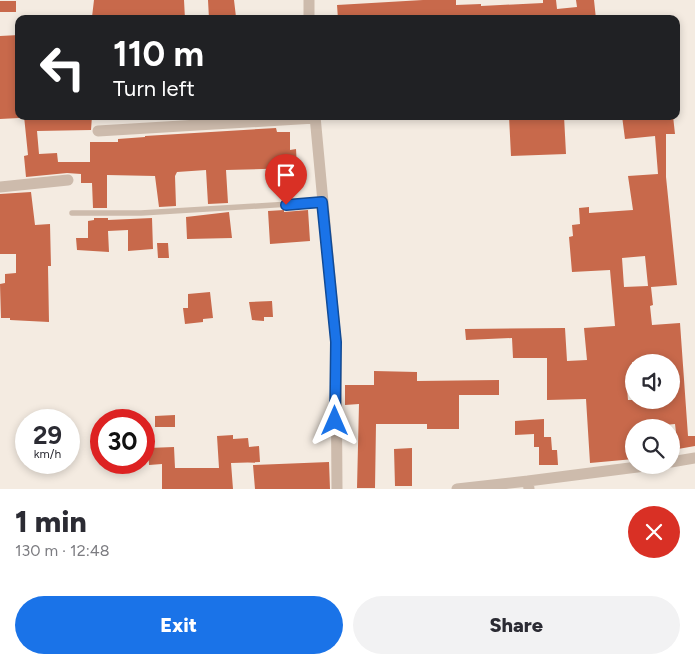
<!DOCTYPE html>
<html lang="en">
<head>
<meta charset="utf-8">
<style>
  :root { --surface:#fff; --page:#f2f2f3; --text:#2b2b33; --muted:#7c7c81; --accent:#1a73e8 }
  body { margin:0; font-family:Figtree,sans-serif; background:var(--page); color:var(--text); height:100vh; display:flex; flex-direction:column; font-size:19px; white-space:nowrap }
  * { box-sizing:border-box; margin:0 }
  p { font-size:16px; color:var(--muted) }
  .icon { flex:none; width:28px; height:28px; fill:none; stroke:currentColor; stroke-width:2; stroke-linecap:round; stroke-linejoin:round }
  .map { position:relative; height:489px; overflow:hidden }
  .sheet { display:flex; flex-direction:column; background:var(--surface); flex:1 }
  .sheet>* { flex:none }
  .banner { position:absolute; left:15px; top:15px; width:665px; height:105px; border-radius:10px; box-shadow:0 2px 8px #0003; background:#202124; color:#fff; overflow:hidden }
  .fabs { position:absolute; left:625px; top:354px; display:grid; gap:10px }
  .fabs a { display:grid; place-items:center; width:55px; height:55px; border-radius:50%; background:var(--surface); box-shadow:0 2px 8px #0003; font-size:25px }
  .speed { position:absolute; left:15px; top:409px; display:flex; gap:10px; font-size:25px; font-weight:700; text-align:center }
  .speed>* { display:grid; place-content:center; width:65px; height:65px; border-radius:50%; background:var(--surface); box-shadow:0 2px 8px #0003; line-height:1 }
  .speed small { font-size:12px; font-weight:400 }
  .speed .limit { border:8px solid #d22; background:#fff; color:#111 }
  .pin { position:absolute; display:grid; place-items:center; width:42px; height:42px; color:#fff; margin:-51px -21px; border-radius:50% 50% 50% 0; rotate:-45deg; box-shadow:0 0 5px #0007 }
  .pin .icon { rotate:45deg }
  .me { position:absolute; width:55px; margin:-28px; rotate:0deg; stroke-linejoin:round; filter:drop-shadow(0 0 4px #0008) }
  .turn { display:flex; align-items:center; gap:18px; height:105px; padding:0 15px; font-size:22px }
  .turn .icon { width:65px; height:65px; stroke-width:2.5 }
  .turn b { display:block; font-size:35px; line-height:42px }
  .round { display:grid; place-items:center; flex:none; width:52px; height:52px; border-radius:26px; background:var(--page) }
  .headline { display:flex; align-items:center; justify-content:space-between; height:85px; padding:0 15px }
  h1 { font-size:30px; font-weight:800; line-height:38px }
  .button { display:flex; gap:10px; margin-top:auto; padding:10px 15px }
  .button a { flex:1; height:58px; border-radius:30px; background:var(--accent); color:#fff; font-size:20px; font-weight:800; line-height:58px; text-align:center }
  .button a+a { background:var(--page); color:var(--text) }
  .map>svg:first-child { display:block }
</style>
</head>
<body>
<div class="map">
<svg width="695" height="489" viewBox="0 0 695 489">
  <rect width="100%" height="100%" fill="#f4ebe1"/>
  <path fill="#c8694b" fill-rule="evenodd" d="M94,0h90l1,19 -93,-2z
    M208,0h26l2,17 -27,2z
    M423,0h33v5l25,-1v2l62,-3v-3h13l1,9 20,-2 -1,-7h18l2,19h-258l-1,-14z
    M0,1h16v11h-16z
    M19,35v83l-19,1v-83z
    M24,116h68l-1,14 -54,1 2,23 18,-1 1,9h32v-20h28v-3l27,-2v-1l131,-8 1,4h13v18l6,-1 1,19 -71,2 2,33 -20,1 -2,-34 -29,2 -2,4 1,30 -17,1 -4,-31 -48,-1v33h-14l-1,-25h-11v-9l-14,-1 -41,4 -2,-21 4,-1z
    M152,116h67l-66,4z
    M509,116h55l2,38 -55,2z
    M622,116h51l2,18h-9v43l11,108 -26,2 2,18 -3,1 2,19 28,-2 8,113h7v10l-17,3 -3,-25 -41,4v31l-44,4 -4,-64 -39,1v-42h-34l-1,-20 -46,2 -1,-11 100,-1 2,33 20,-1 -3,-32 31,-2 -5,-56 -38,2 -3,-35 4,-1 -1,-11 8,-1 -1,-16 10,-1v6l44,-3 -5,-34 30,-2 -3,-38 -30,3zM645,256l3,30 -24,1 -2,-29zM632,362h39v38h-43l-2,-25h7z
    M31,192l4,33 15,-1 1,42h-3l1,56 -39,-2v-2h-9l-1,-34 5,-1v-9l11,-1v-19h-16v-60z
    M284,210v2l24,-2 2,31 -40,3 -2,-33z
    M229,212l3,26 -45,1 -1,-22z
    M94,218h14v2l44,-2 1,31 -25,2v-21l-20,1 1,21 -32,-2 -1,-12h12v-17l6,-1z
    M157,243h11l1,15h-11z
    M210,292l3,26 -10,1v3l-18,2 -2,-16h5v-14z
    M272,301l1,16h-9v4l-12,-1 -3,-18z
    M374,371l43,1v9l82,-1v15h-40v34h-32v-5h-51l-1,64h-18l2,-84 -14,1v-20h29z
    M175,415v12h-20v-11z
    M544,419v18h7l1,13h5l1,15h-19v-18h-5v-13l-19,1v-14z
    M233,435v4l15,-1 1,9 10,-1 1,16 -29,1 2,26h-71v-25l-13,1 -1,-17 26,-1 1,21h44l-2,-32z
    M412,448v38h-17l-1,-37z
    M329,462l1,27h-75l-2,-24z"/>
  <g fill="none" stroke-linecap="round" stroke-linejoin="round">
    <path stroke="#cdbbac" stroke-width="5.5" d="M72,213h69l181,-11"/>
    <path stroke="#cdbbac" stroke-width="11" d="M309,0v19
      M315,116l21,226 1,147
      M98,131l217,-13
      M0,187l68,-7
      M671,462l24,-4
      M528,481l125,-16
      M457,489l71,-8 1,8"/>
  </g>
  <g fill="none" stroke-linecap="round" stroke-linejoin="round">
    <g stroke="#114b97" stroke-width="12">
      <path id="route" d="M286,205l36,-3 14,140 -1,79"/>
    </g>
    <use href="#route" stroke="#1a73e8" stroke-width="9"/>
  </g>
</svg>
<div class="fabs">
<a><svg class="icon" aria-label="sound" viewBox="0 0 24 24"><path d="M4 9h4l5-4v14l-5-4H4zM17 9q2 3 0 6"/></svg></a>
<a><svg class="icon" aria-label="search" viewBox="0 0 24 24"><circle cx="10" cy="10" r="6"/><path d="M15 15l6 6"/></svg></a>
</div>
<div class="speed"><div>29<small>km/h</small></div><div class="limit">30</div></div>
<div class="pin" style="left:286px;top:205px;background:#d93025"><svg class="icon" aria-label="arrive" viewBox="0 0 24 24"><path d="M6 21V4h12l-3 4 3 4H6"/></svg></div>
<svg class="me" style="left:335px;top:421px" viewBox="-20 -20 40 40"><path d="M0-17L14 15 0 8-14 15z" fill="#1a73e8" stroke="#fff" stroke-width="4"/></svg>
<div class="banner">
<div class="turn"><svg class="icon" aria-label="left" viewBox="0 0 24 24"><path d="M17 20v-9H6M10 6l-5 5 5 5"/></svg><div><b>110 m</b>Turn left</div></div>
</div>
</div>
<section class="sheet">
<div class="headline"><div><h1>1 min</h1><p>130 m · 12:48</p></div><a class="round" style="background:#d93025;color:#fff"><svg class="icon" aria-label="close" viewBox="0 0 24 24"><path d="M6 6l12 12M18 6L6 18"/></svg></a></div>
<div class="button"><a>Exit</a><a>Share</a></div>
</section>
</body>
</html>
